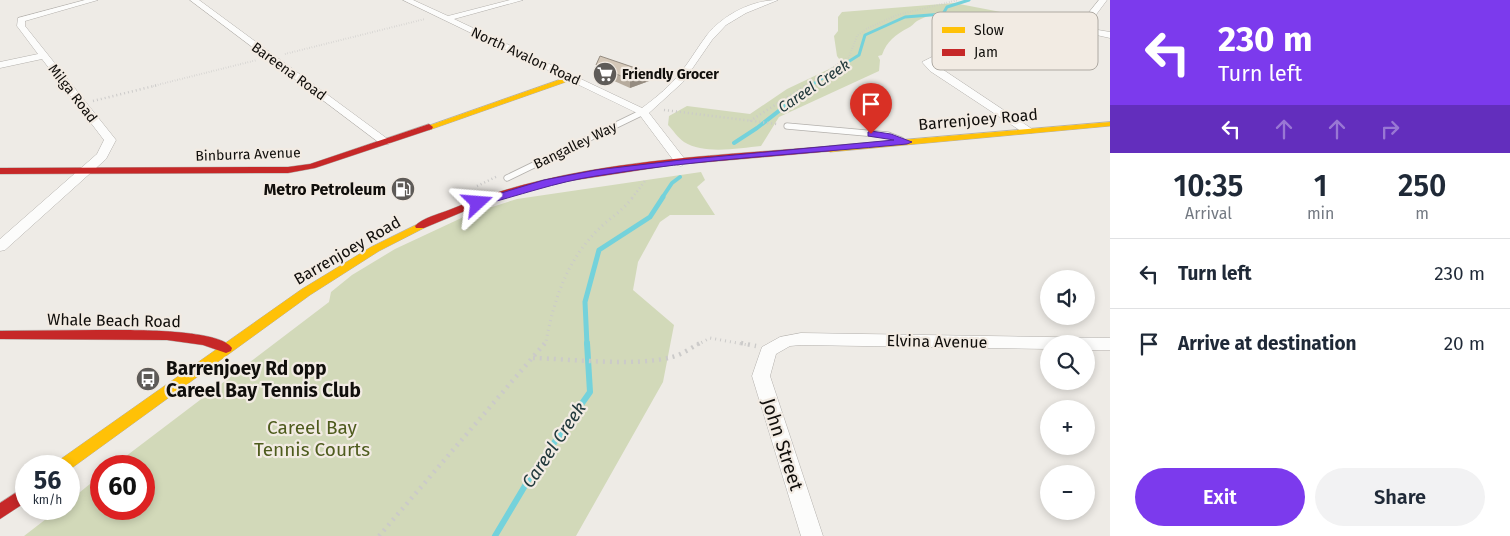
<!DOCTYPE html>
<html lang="en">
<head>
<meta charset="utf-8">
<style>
  :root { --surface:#fff; --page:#f2f2f3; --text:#1f2937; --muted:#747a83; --line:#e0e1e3; --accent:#7c3aed }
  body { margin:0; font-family:"Fira Sans",sans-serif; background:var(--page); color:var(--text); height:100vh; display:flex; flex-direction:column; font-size:19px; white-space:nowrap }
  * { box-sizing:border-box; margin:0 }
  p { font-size:16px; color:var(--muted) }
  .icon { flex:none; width:28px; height:28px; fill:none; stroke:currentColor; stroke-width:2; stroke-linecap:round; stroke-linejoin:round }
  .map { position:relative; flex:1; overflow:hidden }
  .drawer { display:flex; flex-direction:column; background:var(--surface); width:400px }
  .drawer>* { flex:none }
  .hud { background:#7c3aed; color:#fff; overflow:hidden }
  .tools { position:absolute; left:1040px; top:270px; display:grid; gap:10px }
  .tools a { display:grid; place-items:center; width:55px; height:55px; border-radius:50%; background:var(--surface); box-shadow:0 2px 8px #0003; font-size:25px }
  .speed { position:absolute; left:15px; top:455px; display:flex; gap:10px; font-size:25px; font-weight:700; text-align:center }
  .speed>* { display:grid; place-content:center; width:65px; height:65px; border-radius:50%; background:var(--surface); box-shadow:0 2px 8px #0003; line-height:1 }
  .speed small { font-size:12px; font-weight:400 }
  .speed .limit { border:8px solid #d22; background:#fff; color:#111 }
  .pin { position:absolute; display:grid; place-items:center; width:42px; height:42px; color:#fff; margin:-51px -21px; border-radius:50% 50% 50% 0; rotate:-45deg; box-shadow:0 0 5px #0007 }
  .pin .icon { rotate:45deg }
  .me { position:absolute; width:55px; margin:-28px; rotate:71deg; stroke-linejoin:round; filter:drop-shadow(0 0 4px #0008) }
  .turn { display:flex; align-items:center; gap:18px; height:105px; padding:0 25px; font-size:22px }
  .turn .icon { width:65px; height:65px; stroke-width:2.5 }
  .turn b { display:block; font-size:35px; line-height:42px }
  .lanes { display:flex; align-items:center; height:48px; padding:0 25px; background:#0003; justify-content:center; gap:25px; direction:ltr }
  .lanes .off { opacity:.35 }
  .eta { display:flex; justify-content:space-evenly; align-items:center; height:85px; text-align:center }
  .eta b { font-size:30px; font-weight:600; line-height:35px }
  .cta { display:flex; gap:10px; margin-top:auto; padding:10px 25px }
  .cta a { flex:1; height:58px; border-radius:30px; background:var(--accent); color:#fff; font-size:20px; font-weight:600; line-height:58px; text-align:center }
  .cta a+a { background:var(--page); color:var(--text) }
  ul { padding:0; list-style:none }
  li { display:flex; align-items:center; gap:15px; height:70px; padding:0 25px; border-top:1px solid var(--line) }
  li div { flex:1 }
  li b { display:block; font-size:19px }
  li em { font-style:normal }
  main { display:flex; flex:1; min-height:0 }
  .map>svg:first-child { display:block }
</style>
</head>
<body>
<main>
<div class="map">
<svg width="1110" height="536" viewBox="0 0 1110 536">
  <rect width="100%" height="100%" fill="#eeebe6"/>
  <path fill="#d2d9b9" d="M954,3l52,10c-29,4 -62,-7 -89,8 -3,2 -6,6 -9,7 -13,7 -21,13 -26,27l-4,1 2,4 -1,11 -100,46 -18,29c-22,2 -56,9 -77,-4 -6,-4 -11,-12 -16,-17l1,-9 18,-10 63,8 37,-25 55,-26 -5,-7 -3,-20 4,-5v-14l4,-5z
    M701,172l4,8 -8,7 18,28h-45l-10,7 -22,40 -5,28 41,35 -11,57 -87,154h-552l35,-27h10v-8l32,-26v34h43v-43h-31l216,-164 2,-10 21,-17 43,-26 75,-35 47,-15z"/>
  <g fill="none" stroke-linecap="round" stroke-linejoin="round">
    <path stroke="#74d2db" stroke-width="3" d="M810,86l49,-31 6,-20 40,-18 38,-3 4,-7 22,-7"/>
    <path stroke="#74d2db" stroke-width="4" d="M734,143l23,-15 55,-43
      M662,198l10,-15 8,-6"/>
    <path stroke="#74d2db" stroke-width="5" d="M587,345l-2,-43 14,-52 51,-33 13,-20"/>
    <path stroke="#74d2db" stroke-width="6" d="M495,536l37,-62 58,-82 -3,-49"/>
    <g stroke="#b3b0ac" stroke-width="7">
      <path id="lane" d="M787,126l101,9 13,5
        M507,178l136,-66"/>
    </g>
    <g stroke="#b3b0ac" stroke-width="1">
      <path id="street" d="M85,0h13l-73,21v5l91,114 -10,19 -101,91 -5,1v-12l97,-85 7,-14 -62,-81 -42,9v-6l38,-8 -21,-28 1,-8z
        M190,0h9l190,140 2,2 -2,2h-8z
        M403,0h10l35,16 62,-16h13l-69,19 188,89c15,-11 29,-23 40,-37 9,-12 16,-24 25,-36 16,-20 45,-35 71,-35l-32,13 -20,12 -14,15 -29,42 -34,31 38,49 -6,4 -4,-1 -38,-51z
        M1099,0h8l-21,28 24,4v6l-27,-6 -17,15 -10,5 -123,11 99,66 2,2 -2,2h-8l-94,-62 -8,-9 12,-6 120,-10 19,-14z
        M801,333l309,5v12h-24v-6h-37v5l-248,-4 -11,1 -14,8 -6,22 53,160h-22l-49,-160 10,-29 18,-10z"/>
    </g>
    <g stroke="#b3b0ac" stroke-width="1">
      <path id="slow" d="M570,76l7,2 -145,51 -3,1 -4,-3z
        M1110,122v4l-280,26 -4,-3 4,-3z
        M420,223l4,1 1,2 -1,2 -45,23 -69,44 -241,175v-4h-14l3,-5 244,-172 69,-42z"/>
    </g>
    <g stroke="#b3b0ac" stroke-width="1">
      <path id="jam" d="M429,124l4,3 -1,2 -117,39 -27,5 -288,1v-6l288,-1 22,-3z
        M830,146l4,3 -1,2 -160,14 -104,16 -48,11 -49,16 -48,20h-8l-1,-2c7,-8 24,-12 34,-16 119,-50 254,-53 381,-64z
        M98,330c24,0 122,-2 134,18l-1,3 -5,2 -23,-8 -36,-5 -167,-1v-8z
        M26,486v16l-26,17v-16z"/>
    </g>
    <path stroke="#cbcac9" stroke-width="2" stroke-dasharray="0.5 2" stroke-linecap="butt" d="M285,54l140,-35
      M153,86l104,-26
      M804,86l45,-29 8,-21 9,-7 31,-14 61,-15"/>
    <path stroke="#cbcac9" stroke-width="2.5" stroke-dasharray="1 3" stroke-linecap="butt" d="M93,101l65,-16
      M664,110l113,14
      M750,121l56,-36
      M477,186l21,-10
      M632,198l13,-17"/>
    <path stroke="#cbcac9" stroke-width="3" stroke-dasharray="1 4" stroke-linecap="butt" d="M544,345l2,-3c7,-39 20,-79 48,-108 12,-14 27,-21 39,-37
      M697,345l13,-7 38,7"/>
    <path stroke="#cbcac9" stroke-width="4.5" stroke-dasharray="2 5" stroke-linecap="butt" d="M741,343l15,3
      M533,358c38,1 103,9 139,-1 9,-2 19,-9 28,-14
      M379,536l166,-193"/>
    <use href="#lane" stroke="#fcfcfb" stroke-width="5.5"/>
    <use href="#street" fill="#fcfcfb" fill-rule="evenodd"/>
    <use href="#slow" fill="#ffc107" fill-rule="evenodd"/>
    <use href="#jam" fill="#c62828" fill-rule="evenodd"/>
  </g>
  <path fill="#b7ac9e" d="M596,65l54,8 -1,8 -19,7 -34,-15z"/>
  <path fill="#958c81" d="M650,73l-1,8 -19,7v-8z"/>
  <path fill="#d5c8b8" stroke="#958c81" d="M600,56l50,17 -20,7 -34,-15z"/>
  <path fill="#7c3aed" stroke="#51269a" d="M871,131l20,3 21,8 -5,2c-103,10 -208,15 -311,32 -40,6 -78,20 -118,30l-5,-3 2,-2 69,-21 52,-10 85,-10 213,-20 -26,-4v-4z"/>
  <defs>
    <g id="supermarket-disc" transform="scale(1.25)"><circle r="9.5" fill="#5e5b58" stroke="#f2ebe3"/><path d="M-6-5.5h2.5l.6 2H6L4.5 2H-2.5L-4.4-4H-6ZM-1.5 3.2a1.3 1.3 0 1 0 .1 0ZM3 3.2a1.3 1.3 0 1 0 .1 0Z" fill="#fff"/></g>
    <g id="fuel-disc" transform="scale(1.25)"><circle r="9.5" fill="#5e5b58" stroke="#f2ebe3"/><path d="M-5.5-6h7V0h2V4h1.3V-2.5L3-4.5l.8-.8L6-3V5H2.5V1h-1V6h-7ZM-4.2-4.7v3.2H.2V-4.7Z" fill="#fff"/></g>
    <g id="bus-disc" transform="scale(1.25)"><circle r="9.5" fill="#5e5b58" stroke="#f2ebe3"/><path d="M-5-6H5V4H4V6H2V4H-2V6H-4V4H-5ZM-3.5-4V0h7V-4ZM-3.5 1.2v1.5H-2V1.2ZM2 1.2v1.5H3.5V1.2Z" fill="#fff"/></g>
  </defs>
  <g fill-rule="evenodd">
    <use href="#supermarket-disc" x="605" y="74"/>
    <use href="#fuel-disc" x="403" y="189"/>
    <use href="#bus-disc" x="148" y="379"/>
  </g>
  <g text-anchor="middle" stroke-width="4.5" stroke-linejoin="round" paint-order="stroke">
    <g font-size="14" fill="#100e0b" stroke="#f2ebe3">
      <text transform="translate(526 56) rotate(25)" y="5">North Avalon Road</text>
      <text transform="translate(289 71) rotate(36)" y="5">Bareena Road</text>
      <text transform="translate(73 93) rotate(52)" y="5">Milga Road</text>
      <text transform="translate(575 145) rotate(-26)" y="5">Bangalley Way</text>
      <text transform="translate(248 154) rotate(-2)" y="5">Binburra Avenue</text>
    </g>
    <g font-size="14" font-weight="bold" fill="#100e0b" stroke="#f2ebe3" text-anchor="start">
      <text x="622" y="79">Friendly Grocer</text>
    </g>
    <g font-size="15" font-style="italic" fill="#22393c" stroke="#f2ebe3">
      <text transform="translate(814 86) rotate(-34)" y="5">Careel Creek</text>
    </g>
    <g font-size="16" fill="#100e0b" stroke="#f2ebe3">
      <text transform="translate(978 119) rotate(-5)" y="6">Barrenjoey Road</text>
      <text transform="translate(347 250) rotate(-30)" y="6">Barrenjoey Road</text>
      <text transform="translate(114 320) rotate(1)" y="6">Whale Beach Road</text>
      <text transform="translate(937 341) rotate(1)" y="6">Elvina Avenue</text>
    </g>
    <g font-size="16" font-weight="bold" fill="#100e0b" stroke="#f2ebe3" text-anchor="end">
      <text x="386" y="195">Metro Petroleum</text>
    </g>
    <g font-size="18" font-style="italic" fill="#22393c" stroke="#f2ebe3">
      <text transform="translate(554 445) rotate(-56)" y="6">Careel Creek</text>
    </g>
    <g font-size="19" font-weight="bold" fill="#100e0b" stroke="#f2ebe3" text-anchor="start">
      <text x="166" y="375">Barrenjoey Rd opp<tspan x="166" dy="22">Careel Bay Tennis Club</tspan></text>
    </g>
    <g font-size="19" fill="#4e5b1d" stroke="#f2ebe3">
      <text x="312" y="434">Careel Bay<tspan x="312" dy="22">Tennis Courts</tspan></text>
    </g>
    <g font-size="19" fill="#100e0b" stroke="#f2ebe3">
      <text transform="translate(783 444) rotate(72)" y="7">John Street</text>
    </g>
  </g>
  <rect x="932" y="12" width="166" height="58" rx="8" fill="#f2ebe3" stroke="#aea9a2" stroke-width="1"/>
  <rect x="942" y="27" width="23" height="6" fill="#ffc107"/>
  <rect x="942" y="49" width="23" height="7" fill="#c62828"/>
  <g font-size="14" fill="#100e0b">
    <text x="974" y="35">Slow</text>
    <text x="974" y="57">Jam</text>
  </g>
</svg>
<div class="tools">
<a><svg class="icon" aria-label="sound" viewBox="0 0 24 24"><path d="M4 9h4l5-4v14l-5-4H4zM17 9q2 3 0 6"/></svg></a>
<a><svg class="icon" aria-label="search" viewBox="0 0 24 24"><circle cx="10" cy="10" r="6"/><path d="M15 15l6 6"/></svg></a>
<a>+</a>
<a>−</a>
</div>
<div class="speed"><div>56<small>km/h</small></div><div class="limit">60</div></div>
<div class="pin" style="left:871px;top:134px;background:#d93025"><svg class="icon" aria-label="arrive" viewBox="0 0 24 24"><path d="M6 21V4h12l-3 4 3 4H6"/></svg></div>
<svg class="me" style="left:478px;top:203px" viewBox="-20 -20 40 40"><path d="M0-17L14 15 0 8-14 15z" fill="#7c3aed" stroke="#fff" stroke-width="4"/></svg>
</div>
<section class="drawer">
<div class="hud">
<div class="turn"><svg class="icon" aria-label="left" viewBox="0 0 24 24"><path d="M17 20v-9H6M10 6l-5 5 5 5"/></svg><div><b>230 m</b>Turn left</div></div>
<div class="lanes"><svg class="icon" aria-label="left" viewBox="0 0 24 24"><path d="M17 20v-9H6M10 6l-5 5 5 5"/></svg><svg class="icon off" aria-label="ahead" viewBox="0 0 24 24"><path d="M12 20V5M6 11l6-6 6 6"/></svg><svg class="icon off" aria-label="ahead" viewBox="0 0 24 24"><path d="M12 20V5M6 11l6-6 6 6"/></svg><svg class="icon off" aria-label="right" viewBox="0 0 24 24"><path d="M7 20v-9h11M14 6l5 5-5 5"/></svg></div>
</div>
<div class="eta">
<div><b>10:35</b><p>Arrival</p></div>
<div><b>1</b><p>min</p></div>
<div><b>250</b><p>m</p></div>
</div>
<ul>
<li><svg class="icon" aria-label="left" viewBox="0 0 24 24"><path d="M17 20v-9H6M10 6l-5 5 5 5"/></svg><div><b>Turn left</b></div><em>230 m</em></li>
<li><svg class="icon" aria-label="arrive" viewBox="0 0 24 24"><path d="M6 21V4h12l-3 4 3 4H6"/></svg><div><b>Arrive at destination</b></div><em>20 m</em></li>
</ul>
<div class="cta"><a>Exit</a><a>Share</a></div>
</section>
</main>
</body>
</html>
